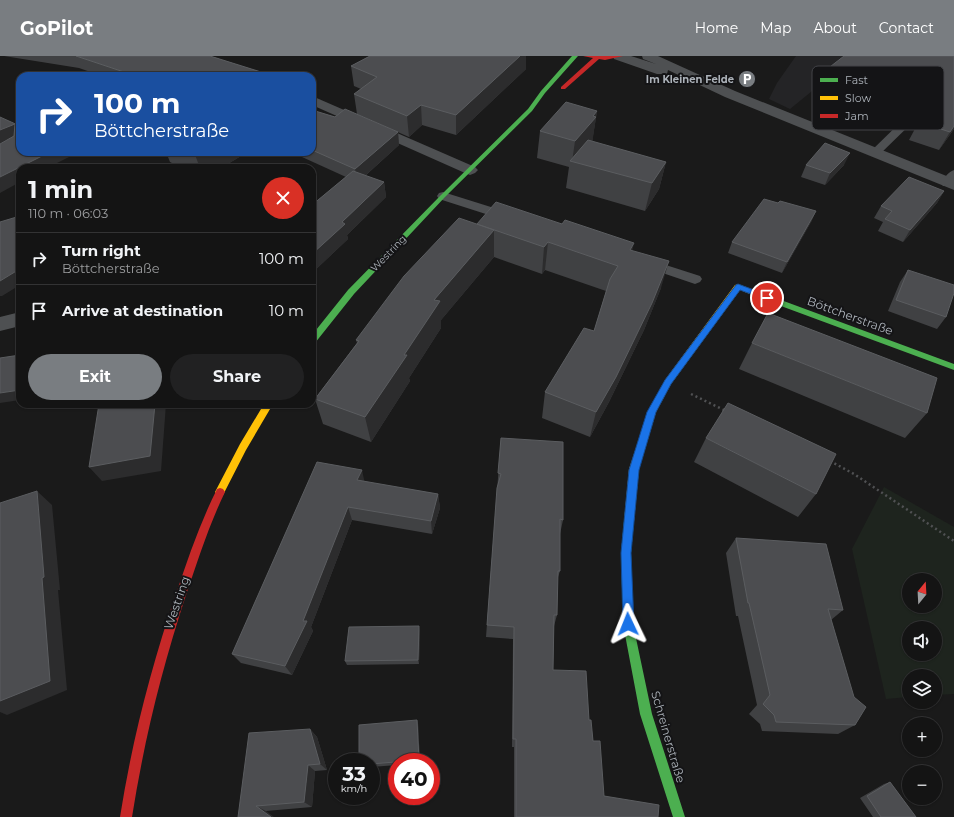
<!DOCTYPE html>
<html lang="en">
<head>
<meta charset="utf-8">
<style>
  :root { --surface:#141414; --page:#212122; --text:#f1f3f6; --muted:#9d9ea0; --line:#333334; --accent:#797d81 }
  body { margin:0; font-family:Montserrat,sans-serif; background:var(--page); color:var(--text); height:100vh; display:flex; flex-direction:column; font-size:15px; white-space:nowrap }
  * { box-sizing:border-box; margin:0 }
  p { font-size:13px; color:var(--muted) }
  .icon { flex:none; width:22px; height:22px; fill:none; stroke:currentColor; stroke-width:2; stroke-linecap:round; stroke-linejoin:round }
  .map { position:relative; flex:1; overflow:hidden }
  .drawer { position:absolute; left:16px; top:108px; width:300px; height:244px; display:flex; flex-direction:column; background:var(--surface); border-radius:12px; box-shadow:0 1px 3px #0004,0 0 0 1px var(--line) }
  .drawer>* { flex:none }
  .guide { position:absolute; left:16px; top:16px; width:300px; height:84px; border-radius:12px; box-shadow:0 1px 3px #0004,0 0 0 1px var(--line); background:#1a4fa0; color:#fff; overflow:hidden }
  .needle { width:26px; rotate:18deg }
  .controls { position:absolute; left:902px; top:517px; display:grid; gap:8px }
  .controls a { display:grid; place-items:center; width:40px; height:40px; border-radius:50%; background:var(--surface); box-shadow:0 1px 3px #0004,0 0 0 1px var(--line); font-size:20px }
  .speed { position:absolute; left:328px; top:697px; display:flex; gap:8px; font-size:20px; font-weight:700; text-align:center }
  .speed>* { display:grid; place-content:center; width:52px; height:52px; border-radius:50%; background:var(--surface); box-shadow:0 1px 3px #0004,0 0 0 1px var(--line); line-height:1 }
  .speed small { font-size:10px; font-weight:400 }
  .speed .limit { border:6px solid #d22; background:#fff; color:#111 }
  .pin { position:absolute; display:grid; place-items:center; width:34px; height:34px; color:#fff; margin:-17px; border:2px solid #fff; border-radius:50%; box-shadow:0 1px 4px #0007 }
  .me { position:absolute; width:44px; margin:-22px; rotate:358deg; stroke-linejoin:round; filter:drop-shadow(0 0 3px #0008) }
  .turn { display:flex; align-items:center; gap:14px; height:84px; padding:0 12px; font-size:18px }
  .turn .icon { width:52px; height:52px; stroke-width:2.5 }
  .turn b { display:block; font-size:28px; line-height:34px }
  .round { display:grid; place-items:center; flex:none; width:42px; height:42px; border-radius:21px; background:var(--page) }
  .overview { display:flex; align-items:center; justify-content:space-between; height:68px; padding:0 12px }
  h1 { font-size:24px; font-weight:700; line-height:30px }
  .primary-button { display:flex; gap:8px; margin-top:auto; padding:8px 12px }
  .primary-button a { flex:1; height:46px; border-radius:24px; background:var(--accent); color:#fff; font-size:16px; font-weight:700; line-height:46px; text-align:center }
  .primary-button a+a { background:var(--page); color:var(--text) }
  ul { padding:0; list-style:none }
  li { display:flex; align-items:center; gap:12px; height:52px; padding:0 12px; border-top:1px solid var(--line) }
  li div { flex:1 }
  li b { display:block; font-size:15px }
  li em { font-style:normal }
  header { display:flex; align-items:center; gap:24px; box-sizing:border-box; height:56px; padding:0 20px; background:var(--accent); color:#fff }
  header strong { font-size:19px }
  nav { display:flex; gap:22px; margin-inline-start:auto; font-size:14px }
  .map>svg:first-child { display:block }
</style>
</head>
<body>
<header>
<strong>GoPilot</strong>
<nav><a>Home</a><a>Map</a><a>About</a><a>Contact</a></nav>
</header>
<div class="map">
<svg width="954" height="761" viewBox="0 0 954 761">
  <rect width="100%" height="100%" fill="#1a1a1a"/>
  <path fill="#242426" d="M796,0h158l-115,13 -49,40 -21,-10 8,-16z"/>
  <path fill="#1e241e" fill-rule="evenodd" d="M884,431l70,40v167l-19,1v-19h-26v21l-23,2 -34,-150zM909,524h26v26h-26zM909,572h26v26h-26z"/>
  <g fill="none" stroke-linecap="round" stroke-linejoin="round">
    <path stroke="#505153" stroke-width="2.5" stroke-dasharray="2 3" stroke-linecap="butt" d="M691,338l35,17
      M830,405l24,13 100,67"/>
    <path fill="#4e5052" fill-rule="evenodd" d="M914,56l5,3 -1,2 -39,38h-8l-2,-2 2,-2 39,-38z
      M954,114v12l-3,4h-8l-2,-3c3,-5 7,-11 13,-13z
      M443,136l73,23 1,3 -1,3 -5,1 -72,-23 -2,-3 2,-3z
      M644,202l56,18 2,3 -2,3 -5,2 -56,-19 -2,-3 2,-3z"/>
    <path fill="#4e5052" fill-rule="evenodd" d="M613,0h18l25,8 -13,-5 -1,-3h16l77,35 219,88v11l-229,-93 -57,-27 -1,4h-10l-43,-15z
      M312,40l163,71 3,3 -3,3 -5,2 -5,-2 -153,-68z
      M20,256v14l-20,5v-14z"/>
    <path fill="#4caf50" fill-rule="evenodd" d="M572,0h6l-33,37 -13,18 -87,86 -91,97 -39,49 -3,1v-9l36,-45 93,-95 87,-86 13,-18z
      M762,237l192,71v6l-195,-72 -1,-2z
      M629,461l3,1 2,3 -3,32 2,71 19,90 33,103h-12l-33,-103 -17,-90 -2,-71 3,-32 2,-3z"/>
    <path fill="#ffc107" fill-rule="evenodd" d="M738,228l27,10 1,2 -4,3 -22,-9 -69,94 -15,28 -17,57 -5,52 -2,3 -3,1 -3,-1 -2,-3 5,-52 19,-57 17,-32 70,-95z
      M264,348h9l-27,46 -23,45 -3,1 -3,-1 -2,-3 25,-48z"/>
    <path fill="#c62828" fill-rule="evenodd" d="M583,0h40l-18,4 -6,-1 -34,30h-4v-2l32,-29z
      M220,432l3,1 2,3c-16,33 -27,68 -39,103 -24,73 -42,146 -54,222h-12c12,-76 31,-150 56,-223 12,-36 24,-71 41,-105z"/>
  </g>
  <path fill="#404143" d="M4,0h206l51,16 1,4h-160l-23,-8z
    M370,0h156v13l-70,66 -34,-10 -13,12 -52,-23 -3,-20 7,-5 -7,-3 -3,-20z
    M954,0v73l-15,21 -30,-10 8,-15 -3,-2 5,-9 -4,-3 -6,1 -8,7 -42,-14 -15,13 -32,-11 7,-18 1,-1h-1l7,-18z
    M312,54l23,7 63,15 1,13 -34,31 19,6 2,15 -39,38 1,4 -36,34v-68l34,-28 -55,-25h21z
    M597,55l-5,31 74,20 -7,27 -14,22 -79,-23 3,-21 -32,-9 3,-27z
    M166,96h92l-6,4 -6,-3 -25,15h-39l-12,-6z
    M806,109h38l-19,20 -24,-8z
    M944,135l-7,12 -34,39 -25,-11 5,-9 -9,-4 7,-12z
    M816,155l-5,11 -29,51 -54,-20 4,-11z
    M477,168l155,27 29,37 -17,42 -35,72 -19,35 -48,-19 3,-26 49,-61 12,-40 -61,-21 -3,4 -48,-17 -53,63v8l-32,50 1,3 -39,61 -48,-18 -8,-25 42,-56 -1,-3z
    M908,214l38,47 -9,12 -49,-18 12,-29z
    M752,287l175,70 -22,25 -166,-69z
    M501,382l62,82 -3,14v37l-3,9v35l-3,11 -1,44 36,50 4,21 11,55 54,21h-144v-70h-2l1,-108 -27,-2z
    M706,382l110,56 -18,23 -104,-55z
    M365,426l73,12 2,14 -8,26 -80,-14 -41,107 2,4 -21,44 -51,-12 -9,-9z
    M736,482l107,72 -12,10 24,105 -17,9 -76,-3 -2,-7 -11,-10 8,-9 -19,-89h-2l-10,-63z
    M420,574l-1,34 -72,1 -2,-4z
    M417,664l1,3 2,39h-23v3l-26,2v-5z
    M310,673l7,8 10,33 -12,1 -3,36 -46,4 -28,6z
    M890,726l26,35h-43l-13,-19 24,-14z"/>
  <path fill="#2c2c2d" d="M520,0h6v13l-70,66v-20z
    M261,16l1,4h-8z
    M868,31l-9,18 -15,13 9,-18z
    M925,37l-10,18 -6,1 -8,7 10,-18 8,-7z
    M421,49l1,20 -13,12 -2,-21z
    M597,55l-5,33 -20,18 3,-21z
    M15,68l5,9 -20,11v-14z
    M954,70v3l-15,21 11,-18z
    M398,76l1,13 -41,37 -3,-13z
    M50,96h17l2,5 -22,11h-27v14l-20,11v-16z
    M194,96h52v1l-25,15h-21z
    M251,96h7l-6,4z
    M850,97l-6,12 -19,20 5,-12z
    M666,106l-7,27 -14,22 7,-28z
    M384,126l2,15 -39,38 1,4 -36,34v-19l30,-32z
    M944,135l-7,12 -34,39 7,-12z
    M816,155l-5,11 -29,51 5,-11z
    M494,174v27l-53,63v8l-32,50 1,3 -39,61 -6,-25 39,-62 30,-55z
    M548,186l-3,28 -3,4 2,-27z
    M634,187l-6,27 2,-20z
    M669,205l-8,27 -17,42 -35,72 -19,35 6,-25z
    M18,214l2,2v13l-18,11h-2v-15z
    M20,334v10l-20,3v-10z
    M155,348h11l-5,67 -59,10 -13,-14z
    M362,414l3,14 -8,-4z
    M37,435l15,14 8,85h-2l9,100 -60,25 -7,-3v-11l42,-123z
    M438,438l2,14 -8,26 -1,-13z
    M348,451l4,13 -41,107 2,4 -21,44 -7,-9z
    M419,570l1,4 -1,34 -1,-4z
    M417,664l1,3 2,39 -1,-2z
    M310,673l7,8 10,33 -7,-6z
    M308,709l7,6 -3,36 -8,-5z
    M256,750l10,5 8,6h-3z"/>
  <path fill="#4c4d50" stroke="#5b5d60" d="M76,0h134l51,16 -7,4h-118z
    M370,0h150l-64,59 -35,-10 -14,11 -53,-22 23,-17 -26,-11z
    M844,0h110v70l-4,6 -31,-10 11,-15 -6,-2 6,-9 -5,-3 -6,1 -8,7 -43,-14 -15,13 -34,-11 19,-15 -12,-4z
    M566,46l31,9 -4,5 3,1 -21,24 -35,-10z
    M345,53l53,23 -43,37 -43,-19v-40l23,7z
    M0,61l20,9v26h30l-50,25v-33l14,-8 1,-12 -15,6z
    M588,84l78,22 -14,21 -82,-22z
    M825,87l25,10 -20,20 -24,-8z
    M353,115l31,11 -42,40 3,2 -33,30v-49z
    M909,121l35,14 -34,39 -25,-11 7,-8 -11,-5z
    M764,143l14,4 2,-2 36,10 -29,51 -55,-20z
    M496,146l66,22 3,-4 69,23 -4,7 39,11 -17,42 -36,74 -20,35 -51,-20 39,-64 10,3 16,-52 8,-13 -70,-24 -4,5 -67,-23z
    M20,160v55l-2,-1 -18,11v-59z
    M459,162l35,12 -60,70 6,1 -36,54h3l-42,62 -50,-18 44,-58 -3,-1 48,-64z
    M908,214l46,15v8l-8,24 -50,-17z
    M768,257l169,65 -10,35 -175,-70z
    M20,298v36l-20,3v-35l20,-3z
    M728,347l108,51 -20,40 -110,-56z
    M99,348h56l-5,52 -61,11z
    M501,382l62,4v78l-3,-1v52h-2l-1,44h-3l-1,55 33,1 3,49h2l2,21h7l4,55 55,9 -1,12h-142v-78h-3l1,-112 -27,-2 10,-137 4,-14 -3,-1z
    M317,406l45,8 -5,10 81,14 -7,27 -83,-14 -45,114h4l-22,45 -53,-12z
    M37,435l7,86 -2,1 8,103 -50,20v-198z
    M736,482l90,6 17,66 -15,-1 26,88 12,10 -11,18 -79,-3 -2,-7 -11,-11 7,-9 -21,-92h-1z
    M419,570l-1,34 -73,1 4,-34z
    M417,664l2,40 -48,4v-2h-12v-37z
    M310,673l10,35 -12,1 -4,37 -48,4 15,11h-33l11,-84z
    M890,726l26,35h-35l-14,-21z"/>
  <path fill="#1a73e8" stroke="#114b97" d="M738,228l32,12 1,2 -4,2 -27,-10 -69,94 -15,28 -17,58 -8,83 3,71 -2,3 -4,2 -4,-2 -1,-3 -2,-71 8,-83 18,-58 18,-32 71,-95z"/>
  <defs>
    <g id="parking-disc" transform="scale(0.9)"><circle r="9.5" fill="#797d81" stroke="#141416"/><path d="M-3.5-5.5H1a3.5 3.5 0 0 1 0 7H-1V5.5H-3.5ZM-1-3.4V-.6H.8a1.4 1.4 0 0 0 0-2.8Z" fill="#fff"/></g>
  </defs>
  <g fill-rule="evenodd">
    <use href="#parking-disc" x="747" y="23"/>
  </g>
  <g text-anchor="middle" stroke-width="4" stroke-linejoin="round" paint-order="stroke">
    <g font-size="10" font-weight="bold" fill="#acb2b9" stroke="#141416" text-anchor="end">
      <text x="734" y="27">Im Kleinen Felde</text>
    </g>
    <g font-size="10" fill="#acb2b9" stroke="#141416">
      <text transform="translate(388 197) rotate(-46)" y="4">Westring</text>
    </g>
    <g font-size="12" fill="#acb2b9" stroke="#141416">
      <text transform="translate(850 260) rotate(20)" y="4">Böttcherstraße</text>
      <text transform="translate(177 547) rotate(-71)" y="4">Westring</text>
      <text transform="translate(668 681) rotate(74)" y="4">Schreinerstraße</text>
    </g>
  </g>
  <rect x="812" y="10" width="132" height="64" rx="6" fill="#141416" stroke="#424347" stroke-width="1"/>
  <rect x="820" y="22" width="18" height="4" fill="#4caf50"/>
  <rect x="820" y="40" width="18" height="4" fill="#ffc107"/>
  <rect x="820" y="58" width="18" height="4" fill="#c62828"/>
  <g font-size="11" fill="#acb2b9">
    <text x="845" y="28">Fast</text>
    <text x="845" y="46">Slow</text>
    <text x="845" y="64">Jam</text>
  </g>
</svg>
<div class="controls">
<a><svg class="needle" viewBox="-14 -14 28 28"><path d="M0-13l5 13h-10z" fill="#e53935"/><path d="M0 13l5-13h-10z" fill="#9d9ea0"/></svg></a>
<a><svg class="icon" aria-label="sound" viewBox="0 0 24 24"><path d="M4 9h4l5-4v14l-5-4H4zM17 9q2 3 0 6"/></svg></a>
<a><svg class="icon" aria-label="layers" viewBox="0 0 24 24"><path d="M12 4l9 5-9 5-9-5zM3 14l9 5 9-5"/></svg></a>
<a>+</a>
<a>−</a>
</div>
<div class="speed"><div>33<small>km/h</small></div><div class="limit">40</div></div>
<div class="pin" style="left:767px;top:242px;background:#d93025"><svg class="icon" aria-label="arrive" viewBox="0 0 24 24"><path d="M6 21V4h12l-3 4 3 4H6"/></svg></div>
<svg class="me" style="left:628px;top:568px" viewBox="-20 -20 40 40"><path d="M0-17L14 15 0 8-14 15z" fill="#1a73e8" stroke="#fff" stroke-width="4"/></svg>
<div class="guide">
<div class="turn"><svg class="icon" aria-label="right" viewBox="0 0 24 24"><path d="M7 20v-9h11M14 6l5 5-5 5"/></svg><div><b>100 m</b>Böttcherstraße</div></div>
</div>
<section class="drawer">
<div class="overview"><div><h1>1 min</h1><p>110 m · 06:03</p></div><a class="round" style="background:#d93025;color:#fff"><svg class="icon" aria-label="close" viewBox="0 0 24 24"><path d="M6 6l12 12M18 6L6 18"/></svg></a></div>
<ul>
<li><svg class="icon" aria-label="right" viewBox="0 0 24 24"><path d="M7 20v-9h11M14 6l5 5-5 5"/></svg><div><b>Turn right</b><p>Böttcherstraße</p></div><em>100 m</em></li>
<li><svg class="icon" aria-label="arrive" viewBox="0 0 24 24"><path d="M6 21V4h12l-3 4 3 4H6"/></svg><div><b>Arrive at destination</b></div><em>10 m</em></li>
</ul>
<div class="primary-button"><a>Exit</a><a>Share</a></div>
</section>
</div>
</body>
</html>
